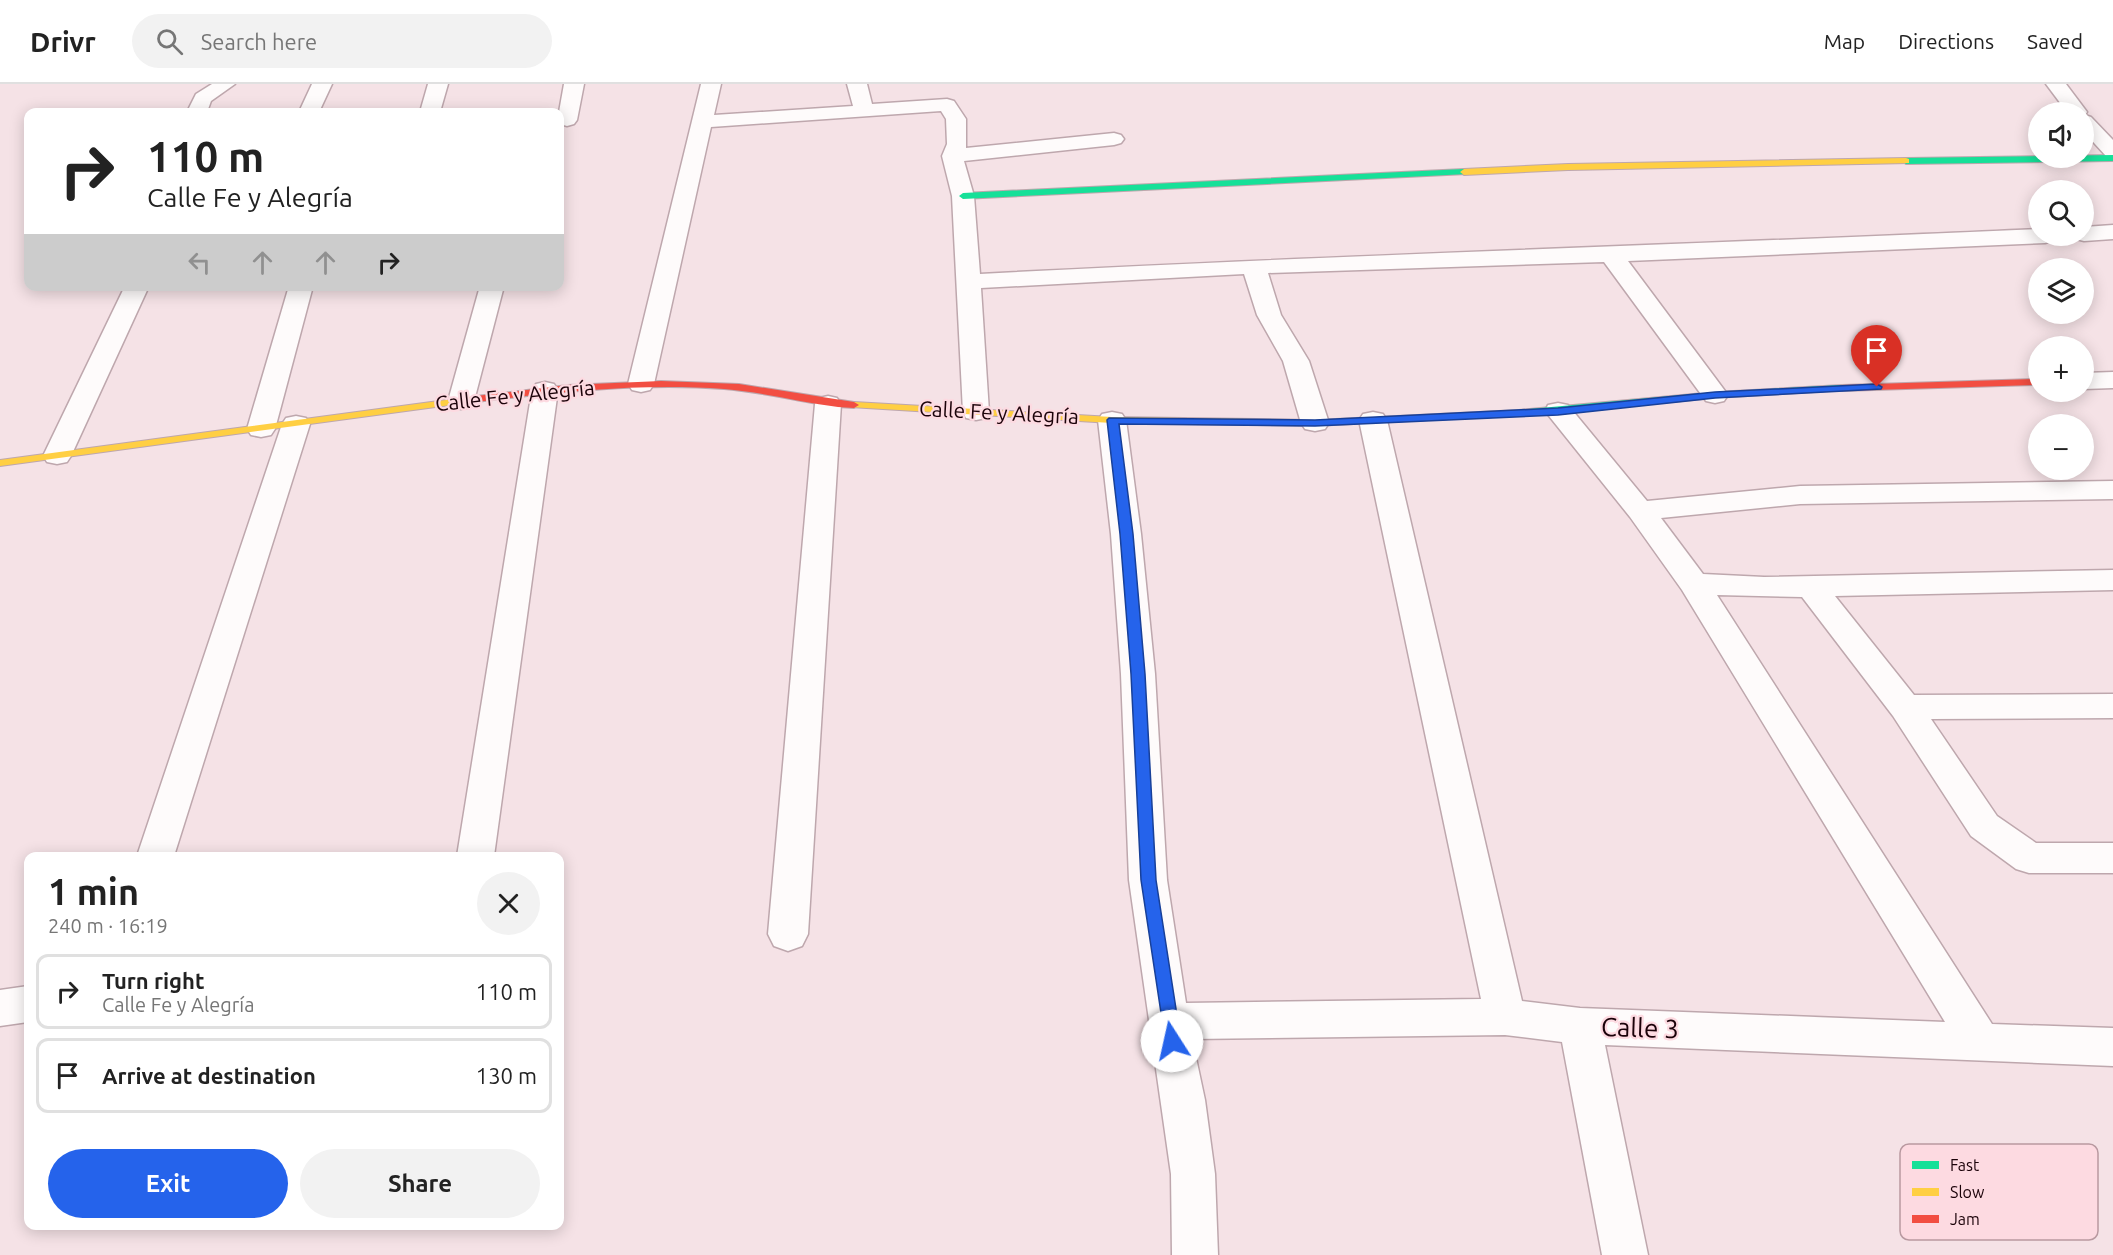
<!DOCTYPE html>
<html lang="en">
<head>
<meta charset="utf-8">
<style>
  :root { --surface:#fff; --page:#f2f2f2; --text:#222; --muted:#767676; --line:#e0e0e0; --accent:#2563eb }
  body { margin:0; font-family:Ubuntu,sans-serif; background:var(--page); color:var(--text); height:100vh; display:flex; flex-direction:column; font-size:22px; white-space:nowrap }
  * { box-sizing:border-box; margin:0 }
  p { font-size:20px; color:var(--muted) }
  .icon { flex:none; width:33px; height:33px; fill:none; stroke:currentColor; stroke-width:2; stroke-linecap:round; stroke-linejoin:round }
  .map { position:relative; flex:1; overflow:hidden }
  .sheet { position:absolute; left:24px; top:768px; width:540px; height:378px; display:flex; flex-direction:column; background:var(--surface); border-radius:12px; box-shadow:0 3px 15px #0003 }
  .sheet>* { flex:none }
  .hud { position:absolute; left:24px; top:24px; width:540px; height:183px; border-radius:12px; box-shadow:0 3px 15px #0003; background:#fff; color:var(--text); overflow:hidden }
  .fabs { position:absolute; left:2028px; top:18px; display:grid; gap:12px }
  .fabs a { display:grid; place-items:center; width:66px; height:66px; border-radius:50%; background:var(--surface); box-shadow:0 3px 15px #0003; font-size:30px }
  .pin { position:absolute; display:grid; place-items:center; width:51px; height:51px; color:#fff; margin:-62px -26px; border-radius:50% 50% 50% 0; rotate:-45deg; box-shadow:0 0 6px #0007 }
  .pin .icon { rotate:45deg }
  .me { position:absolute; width:66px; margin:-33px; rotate:350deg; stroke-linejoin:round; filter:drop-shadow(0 0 4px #0008) }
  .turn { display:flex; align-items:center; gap:21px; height:126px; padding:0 24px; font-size:27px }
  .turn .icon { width:78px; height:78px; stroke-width:2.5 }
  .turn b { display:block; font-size:42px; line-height:51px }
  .lanes { display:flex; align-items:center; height:57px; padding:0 24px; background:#0003; justify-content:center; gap:30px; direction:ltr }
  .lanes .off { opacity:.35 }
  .round { display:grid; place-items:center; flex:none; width:63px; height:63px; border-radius:32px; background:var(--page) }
  .head { display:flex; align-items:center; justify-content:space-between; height:102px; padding:0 24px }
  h1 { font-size:36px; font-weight:600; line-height:45px }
  .button { display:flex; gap:12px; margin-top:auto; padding:12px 24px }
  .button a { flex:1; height:69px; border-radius:36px; background:var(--accent); color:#fff; font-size:24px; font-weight:600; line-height:69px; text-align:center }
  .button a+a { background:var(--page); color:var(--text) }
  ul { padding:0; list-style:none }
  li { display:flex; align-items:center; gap:18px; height:75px; margin:0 12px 9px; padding:0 12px; border:3px solid var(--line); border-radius:12px }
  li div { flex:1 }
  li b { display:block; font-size:22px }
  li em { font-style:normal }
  header { display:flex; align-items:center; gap:36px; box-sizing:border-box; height:84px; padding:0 30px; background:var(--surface); border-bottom:2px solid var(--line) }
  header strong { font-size:28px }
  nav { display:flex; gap:33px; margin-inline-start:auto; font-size:21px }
  .search { width:420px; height:54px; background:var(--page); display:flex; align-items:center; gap:15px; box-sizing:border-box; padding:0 21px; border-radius:33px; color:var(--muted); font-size:22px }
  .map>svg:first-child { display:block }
</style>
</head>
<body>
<header>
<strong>Drivr</strong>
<div class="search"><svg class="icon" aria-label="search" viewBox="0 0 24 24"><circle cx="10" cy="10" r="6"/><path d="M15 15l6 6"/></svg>Search here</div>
<nav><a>Map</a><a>Directions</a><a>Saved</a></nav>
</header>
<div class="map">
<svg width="2113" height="1171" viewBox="0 0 2113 1171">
  <rect width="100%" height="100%" fill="#f5e2e6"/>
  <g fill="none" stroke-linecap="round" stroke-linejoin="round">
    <g stroke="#bea7ad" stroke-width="3">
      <path id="street" d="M212,0h23l-24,17 -4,11h-20l9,-18z
        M312,0h20l-13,28h-20z
        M428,0h20l-8,28h-20z
        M564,0h20l-7,36 -3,4 -7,2 -7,-2 -1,-12z
        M701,0h20l-7,31 139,-9 -6,-22h20l5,20 75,-5 7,2 12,18v29l148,-15 7,2 3,4 -3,4 -7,2 -150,16 10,35 6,78c352,-19 706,-29 1058,-45v7h18l-3,5 -8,2 -417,18 100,134 -4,6 -9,2 -9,-2 -102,-139 -336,11 13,42 28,46 20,62 -4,6 -10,2 -10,-2 -4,-6 -18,-62 -26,-46 -13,-41 -263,14 8,124 -3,6 -10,2 -10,-2 -3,-6 -11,-216 -10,-40 5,-12 -1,-25 -5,-8 -230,16 -57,257 -4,6 -9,2 -9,-2 -4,-6z
        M2046,0h20l21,28 -2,3 6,2 22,23v18l-7,-2 -22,-24v-20h-17z
        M2113,141v14l-29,2 -8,-2 -2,-3h10v-9z
        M125,202h24l-78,170 -4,6 -10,2 -10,-2 -4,-6z
        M289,202h24l-38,143 -4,6 -10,2 -10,-2 -4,-6z
        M480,202h24l-30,115 -4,6 -9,2 -9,-2 -4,-6z
        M2113,288v16l-29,1v-16z
        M545,298l9,2 4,6 -64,466h-37l75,-466 4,-6z
        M828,312l9,2 4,6 -33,530 -6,12 -14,5 -14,-5 -6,-12 47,-530 4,-6z
        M1558,319l10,2 79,96 153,-15 313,-5v18l-313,5 -139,14 42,56 61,3 349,-7v20l-278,6 79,99 199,-1v24l-182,1 66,97 39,27h77v30h-84l-13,-4 -45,-33 -78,-120 -91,-119 -85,-2 275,429 121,4v38l-508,-21 43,210h-46l-40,-213 -57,-7 -313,4 13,61 10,74 3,81h-46l-1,-81 -42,-294 -8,-206 -10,-140 -13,-114 4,-6 10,-2 10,2 4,6 15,114 14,140 12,206 19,123 295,-4 -122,-579 4,-6 10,-2 10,2 4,6 135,581 58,7 365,14 -263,-432 -52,-73 -85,-106 3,-6z
        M296,332l10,2 4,6 -136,432h-37l145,-432 4,-6z
        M28,902v36l-28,4v-36z"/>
    </g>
    <g stroke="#bea7ad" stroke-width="2">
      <path id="fast" d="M2113,71v6l-207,3 -4,-3 4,-3z
        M1464,85l3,1v4l-504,25 -4,-3 4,-3z
        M1842,301l5,3 -1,2 -131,8 -196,18 -6,-3 6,-3 196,-18z"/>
    </g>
    <g stroke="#bea7ad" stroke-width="2">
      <path id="slow" d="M1906,74l3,1v4l-341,7 -104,5 -4,-3 4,-3 104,-5z
        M476,312l4,1v4l-480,65v-6z
        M854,318l258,15 144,2 6,3 -6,3 -144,-2 -262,-16 -1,-2z"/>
    </g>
    <g stroke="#bea7ad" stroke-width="2">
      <path id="jam" d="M2038,295v6l-196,6 -5,-3 5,-3z
        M661,297l78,3 115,18 5,3 -5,3 -16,-1c-38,-5 -76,-15 -114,-18 -83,-6 -166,3 -248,13l-5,-3 5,-3 92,-11z
        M1519,326l4,1v4l-208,11 -59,-1 -6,-3 6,-3 59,1z"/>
    </g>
    <use href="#street" fill="#fefbfb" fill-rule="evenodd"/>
    <use href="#fast" fill="#16e098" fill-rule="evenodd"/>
    <use href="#slow" fill="#ffcf43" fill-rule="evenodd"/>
    <use href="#jam" fill="#f24e42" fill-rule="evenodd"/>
  </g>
  <path fill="#2563eb" stroke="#184099" stroke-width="1.5" d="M1877,300l5,3 -1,2 -166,9 -157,17 -243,11 -196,-2 14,110 12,140 11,206 25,161 -3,5 -6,3 -6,-3 -25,-166 -10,-206 -11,-140 -13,-114 2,-2 206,2 243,-12 157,-16z"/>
  <g text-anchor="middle" stroke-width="4.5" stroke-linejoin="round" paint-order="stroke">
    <g font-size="21" fill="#1b0209" stroke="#fddae1">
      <text transform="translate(515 312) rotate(-6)" y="7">Calle Fe y Alegría</text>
      <text transform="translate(999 329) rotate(3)" y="7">Calle Fe y Alegría</text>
    </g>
    <g font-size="26" fill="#1b0209" stroke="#fddae1">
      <text transform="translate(1640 944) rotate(2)" y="9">Calle 3</text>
    </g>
  </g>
  <rect x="1900" y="1060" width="198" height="96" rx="9" fill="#fddae1" stroke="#b999a0" stroke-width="1.5"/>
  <rect x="1912" y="1077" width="27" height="8" fill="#16e098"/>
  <rect x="1912" y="1104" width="27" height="8" fill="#ffcf43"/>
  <rect x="1912" y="1131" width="27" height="8" fill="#f24e42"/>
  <g font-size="16" fill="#1b0209">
    <text x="1950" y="1087">Fast</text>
    <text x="1950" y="1114">Slow</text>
    <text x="1950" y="1141">Jam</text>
  </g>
</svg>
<div class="fabs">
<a><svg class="icon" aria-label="sound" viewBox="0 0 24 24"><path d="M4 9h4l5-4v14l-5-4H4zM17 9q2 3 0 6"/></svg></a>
<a><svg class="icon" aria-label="search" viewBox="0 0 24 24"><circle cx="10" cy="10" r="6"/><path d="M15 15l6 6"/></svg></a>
<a><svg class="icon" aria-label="layers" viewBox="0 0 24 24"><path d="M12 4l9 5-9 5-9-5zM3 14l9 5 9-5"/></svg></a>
<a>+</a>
<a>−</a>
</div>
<div class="pin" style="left:1877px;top:303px;background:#d93025"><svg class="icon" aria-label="arrive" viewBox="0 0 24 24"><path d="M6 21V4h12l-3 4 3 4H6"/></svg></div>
<svg class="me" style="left:1172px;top:957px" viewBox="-20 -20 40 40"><circle r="19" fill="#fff"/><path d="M0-13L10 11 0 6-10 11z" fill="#2563eb"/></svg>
<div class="hud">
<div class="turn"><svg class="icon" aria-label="right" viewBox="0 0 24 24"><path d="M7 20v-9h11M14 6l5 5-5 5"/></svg><div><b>110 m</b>Calle Fe y Alegría</div></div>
<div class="lanes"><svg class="icon off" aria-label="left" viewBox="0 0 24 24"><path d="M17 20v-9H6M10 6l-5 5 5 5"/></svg><svg class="icon off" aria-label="ahead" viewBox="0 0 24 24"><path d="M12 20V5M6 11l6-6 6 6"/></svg><svg class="icon off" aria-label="ahead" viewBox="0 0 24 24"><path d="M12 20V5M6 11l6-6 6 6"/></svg><svg class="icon" aria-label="right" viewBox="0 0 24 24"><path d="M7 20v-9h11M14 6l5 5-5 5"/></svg></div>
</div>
<section class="sheet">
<div class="head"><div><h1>1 min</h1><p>240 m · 16:19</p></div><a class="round"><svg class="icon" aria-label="close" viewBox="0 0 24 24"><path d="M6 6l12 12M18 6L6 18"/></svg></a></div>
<ul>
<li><svg class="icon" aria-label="right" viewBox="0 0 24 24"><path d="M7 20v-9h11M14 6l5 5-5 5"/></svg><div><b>Turn right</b><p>Calle Fe y Alegría</p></div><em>110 m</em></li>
<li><svg class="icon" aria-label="arrive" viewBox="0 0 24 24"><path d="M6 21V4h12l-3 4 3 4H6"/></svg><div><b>Arrive at destination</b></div><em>130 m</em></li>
</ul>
<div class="button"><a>Exit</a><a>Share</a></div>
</section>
</div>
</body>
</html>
